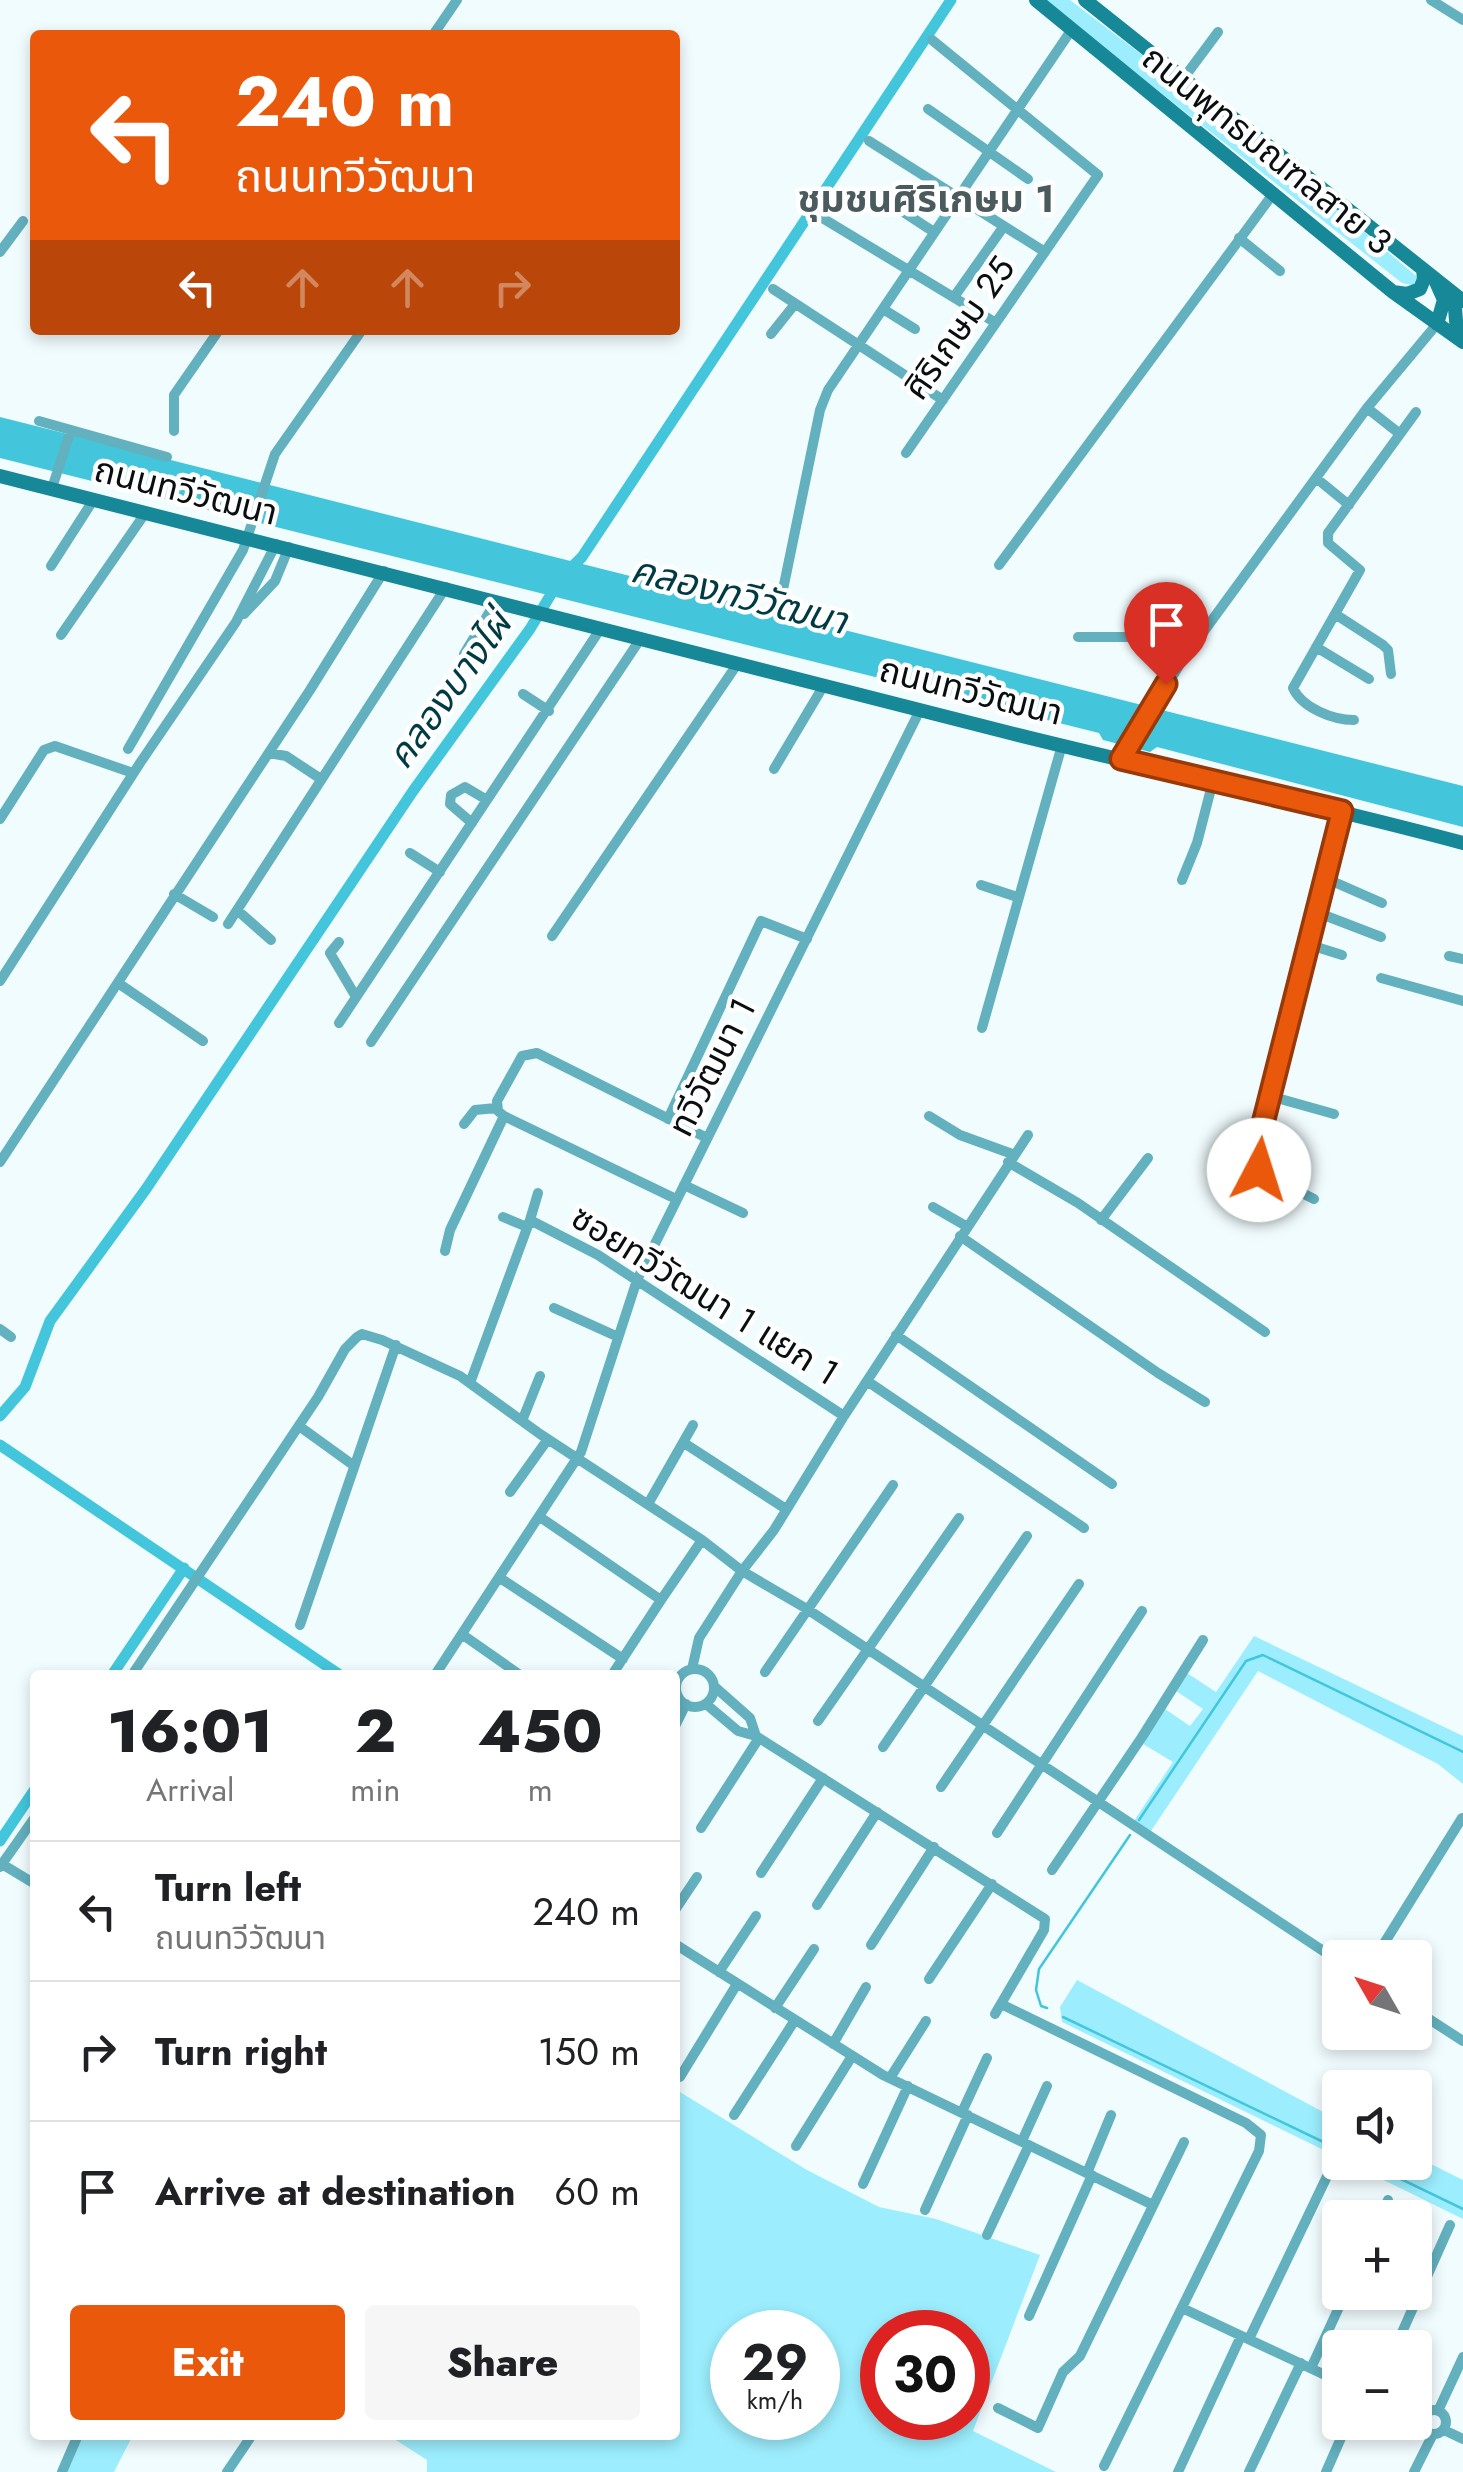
<!DOCTYPE html>
<html lang="en">
<head>
<meta charset="utf-8">
<style>
  :root { --surface:#fff; --page:#f6f6f6; --text:#202124; --muted:#757577; --line:#e0e0e0; --accent:#ea580c }
  body { margin:0; font-family:Jost,"Noto Sans Thai",sans-serif; background:var(--page); color:var(--text); height:100vh; display:flex; flex-direction:column; font-size:38px; white-space:nowrap }
  * { box-sizing:border-box; margin:0 }
  p { font-size:32px; color:var(--muted) }
  .icon { flex:none; width:55px; height:55px; fill:none; stroke:currentColor; stroke-width:2; stroke-linecap:round; stroke-linejoin:round }
  .map { position:relative; flex:1; overflow:hidden }
  .side { position:absolute; left:30px; top:1670px; width:650px; height:770px; display:flex; flex-direction:column; background:var(--surface); border-radius:10px; box-shadow:0 5px 15px #0003 }
  .side>* { flex:none }
  .guide { position:absolute; left:30px; top:30px; width:650px; height:305px; border-radius:10px; box-shadow:0 5px 15px #0003; background:#ea580c; color:#fff; overflow:hidden }
  .needle { width:65px; rotate:309deg }
  .buttons { position:absolute; left:1322px; top:1940px; display:grid; gap:20px }
  .buttons a { display:grid; place-items:center; width:110px; height:110px; border-radius:10px; background:var(--surface); box-shadow:0 5px 15px #0003; font-size:50px }
  .speed { position:absolute; left:710px; top:2310px; display:flex; gap:20px; font-size:50px; font-weight:700; text-align:center }
  .speed>* { display:grid; place-content:center; width:130px; height:130px; border-radius:50%; background:var(--surface); box-shadow:0 5px 15px #0003; line-height:1 }
  .speed small { font-size:25px; font-weight:400 }
  .speed .limit { border:15px solid #d22; background:#fff; color:#111 }
  .pin { position:absolute; display:grid; place-items:center; width:85px; height:85px; color:#fff; margin:-102px -42px; border-radius:50% 50% 50% 0; rotate:-45deg; box-shadow:0 0 10px #0007 }
  .pin .icon { rotate:45deg }
  .me { position:absolute; width:110px; margin:-55px; rotate:5deg; stroke-linejoin:round; filter:drop-shadow(0 0 8px #0008) }
  .turn { display:flex; align-items:center; gap:35px; height:210px; padding:0 40px; font-size:45px }
  .turn .icon { width:130px; height:130px; stroke-width:2.5 }
  .turn b { display:block; font-size:70px; line-height:85px }
  .lanes { display:flex; align-items:center; height:95px; padding:0 40px; background:#0003; justify-content:center; gap:50px; direction:ltr }
  .lanes .off { opacity:.35 }
  .eta { display:flex; justify-content:space-evenly; align-items:center; height:170px; text-align:center }
  .eta b { font-size:60px; font-weight:800; line-height:70px }
  .action { display:flex; gap:20px; margin-top:auto; padding:20px 40px }
  .action a { flex:1; height:115px; border-radius:10px; background:var(--accent); color:#fff; font-size:40px; font-weight:800; line-height:115px; text-align:center }
  .action a+a { background:var(--page); color:var(--text) }
  ul { padding:0; list-style:none }
  li { display:flex; align-items:center; gap:30px; height:140px; padding:0 40px; border-top:2px solid var(--line) }
  li div { flex:1 }
  li b { display:block; font-size:38px }
  li em { font-style:normal }
  .map>svg:first-child { display:block }
</style>
</head>
<body>
<div class="map">
<svg width="1463" height="2472" viewBox="0 0 1463 2472">
  <rect width="100%" height="100%" fill="#f1fcfe"/>
  <path fill="#9ceefe" fill-rule="evenodd" d="M1043,0h27l202,154 149,126 -5,6 -14,-3z
    M1254,1636l209,100v48l-25,-20 -180,-93 -107,160 -17,-10 39,-59 -30,-18 22,-35 25,17 13,-17 -27,-18 11,-18 29,19z
    M1077,1980l263,141v37l-278,-136 -2,-15z
    M675,2089l132,81 72,37 57,12 104,36 -67,176 83,41h-629v-12l-39,-25h287zM732,2332h86v86h-86zM882,2332h86v86h-86z
    M1415,2156l48,24v39l-114,-56 66,-1z
    M83,2435h50l-19,37h-47z"/>
  <path fill="#43c6db" d="M0,417l1463,369v41l-306,-80 -7,5 -47,-12 -4,-7 -1099,-275z"/>
  <g fill="none" stroke-linecap="round" stroke-linejoin="round">
    <path stroke="#43c6db" stroke-width="2.5" d="M1139,1820l107,-159 17,-6 200,97
      M1047,2008l-6,-2 -5,-16 3,-21 91,-134
      M1063,2017l277,133
      M1366,2162l97,47"/>
    <path stroke="#43c6db" stroke-width="11" d="M567,572l15,-15 369,-557
      M0,1416l25,-29 25,-66 96,-132 267,-398 117,-162 26,-43
      M0,1445l340,230
      M112,1675l72,-107
      M0,1841l35,-52"/>
    <path stroke="#63b0be" stroke-width="10" d="M1431,0l32,20
      M433,35l24,-35
      M1183,79l35,-47
      M928,109l100,70
      M869,141l176,111
      M891,204l43,28
      M819,216l177,107
      M1239,238l41,33
      M0,252l23,-31
      M773,289l170,111
      M954,297l50,-71
      M883,309l32,20
      M771,334l24,-30
      M1367,408l33,26
      M39,421l128,36
      M174,431v-36l45,-65
      M906,453l192,-278 -166,-135
      M1316,478l33,27
      M52,488l19,-58
      M999,565l274,-371
      M51,566l43,-67
      M779,609l41,-199 8,-20 244,-361
      M244,614l31,-33 14,-34
      M1335,614l48,31 5,5 3,24
      M61,635l85,-123
      M1078,637h64l38,27
      M1316,647l53,32
      M464,654l32,-53
      M523,694l26,17
      M1354,720c-21,0 -52,-12 -61,-32l67,-118 -32,-27v-10l88,-121
      M128,749l115,-199 32,-96 87,-124
      M269,753l17,3 35,23
      M1121,759l59,-95 187,-256 70,-84
      M774,769l50,-84
      M0,819l44,-69 11,-4 78,27
      M472,823l-22,-19 1,-9 14,-8 22,13
      M410,853l30,19
      M1325,878l57,25
      M1182,880l15,-37 16,-62
      M981,885l36,12
      M174,894l39,23
      M237,910l34,30
      M1316,912l65,25
      M228,924l218,-337
      M552,936l186,-273
      M339,942l-9,11 26,44
      M1307,944l35,11
      M1449,956l14,3
      M1381,978l82,23
      M0,981l140,-218 96,-141 40,-78
      M118,983l85,58
      M339,1023l262,-395
      M982,1028l80,-283
      M371,1042l270,-404
      M1270,1096l72,-285
      M504,1116l172,83
      M929,1116l31,19 55,20
      M668,1119l93,-198 46,18
      M464,1124l11,-14 21,-2
      M0,1162l310,-472 74,-119
      M1008,1162l70,41 187,129
      M684,1185l59,28
      M1314,1199l-55,-28 -5,-12 16,-63 64,18
      M933,1207l33,19
      M503,1217l24,10
      M530,1220l8,-27
      M1101,1220l47,-62
      M960,1236l198,137 47,29
      M445,1251l5,-21 54,-114 -6,-5 -1,-10 25,-45 15,-3 170,85
      M554,1308l62,28
      M0,1329l11,8
      M896,1335l216,149
      M867,1381l217,147
      M470,1383l60,-163 68,35 246,161 184,-281
      M522,1421l18,-45
      M299,1426l54,39
      M684,1443l102,66
      M510,1492l38,-53
      M648,1504l45,-79
      M540,1517l121,83 -49,75
      M500,1578l123,81
      M661,1600l41,-60
      M300,1625l96,-280
      M463,1635l57,40
      M676 1688a19 19 0 1 1 38 0a19 19 0 1 1-38 0Z
      M692,1669l7,-31 43,-67 32,-41 70,-114
      M765,1672l128,-187
      M132,1675l186,-278 27,-48 12,-12 5,-3 20,6 78,36 80,58 162,106 40,31 65,38 533,353
      M435,1675l146,-223 56,-172 283,-570
      M706,1704l32,27 18,5 -6,-18 -35,-31
      M818,1721l141,-203
      M675,1726l11,-22
      M756,1736l289,183 -1,11 -49,84
      M883,1747l144,-211
      M941,1787l138,-203
      M701,1828l58,-90
      M997,1833l145,-222
      M2,1864l33,20
      M0,1867l35,-50
      M1052,1870l90,-133 61,-97
      M761,1873l62,-95
      M817,1905l60,-93
      M675,1910l22,-33
      M675,1944l208,131 270,130
      M871,1945l63,-98
      M1375,1958l87,-140
      M719,1972l37,-56
      M929,1979l63,-95
      M1001,2004l245,119 15,12 -2,16 -155,315
      M775,2008l39,-59
      M1415,2010l48,31
      M833,2044l33,-57
      M680,2077l57,-93
      M890,2078l36,-57
      M962,2112l25,-54
      M734,2115l61,-95
      M1022,2141l25,-55
      M796,2146l56,-90
      M1087,2173l24,-58
      M863,2184l45,-98
      M925,2210l43,-95
      M1380,2218l8,-18
      M987,2235l42,-90
      M1182,2308l158,74
      M1029,2316l63,-141
      M1249,2339l82,-171
      M1395,2348l55,-123
      M1311,2368l35,-76
      M998,2408l40,20 25,-56 17,-16 104,-214
      M1422 2422a12 12 0 1 1 24 0a12 12 0 1 1-24 0Z
      M1438,2411l25,-54
      M1444,2430l19,9
      M62,2472l16,-37
      M227,2472l25,-37
      M1178,2472l63,-136
      M1249,2472l52,-109
      M1326,2472l22,-50
      M1414,2472l19,-38"/>
    <path stroke="#168898" stroke-width="14" d="M1036,0l357,292 70,50
      M1085,0l378,301
      M1436,282l8,18 -7,24
      M1393,292l14,2 13,-5 4,-10 -1,-10
      M1454,294l2,27 7,20
      M0,476c339,83 676,173 1014,258 149,37 300,69 449,109"/>
  </g>
  <g fill="none" stroke-linecap="round" stroke-linejoin="round">
    <g stroke="#983908" stroke-width="25">
      <path id="route" d="M1166,684l-45,75 221,52 -88,348 5,11"/>
    </g>
    <use href="#route" stroke="#ea580c" stroke-width="18"/>
  </g>
  <g text-anchor="middle" stroke-width="9" stroke-linejoin="round" paint-order="stroke">
    <g font-size="35" fill="#090f10" stroke="#fff">
      <text transform="translate(1267 150) rotate(39)" y="12">ถนนพุทธมณฑลสาย 3</text>
      <text transform="translate(959 328) rotate(-55)" y="12">ศิริเกษม 25</text>
      <text transform="translate(186 491) rotate(14)" y="12">ถนนทวีวัฒนา</text>
      <text transform="translate(971 691) rotate(14)" y="12">ถนนทวีวัฒนา</text>
      <text transform="translate(712 1067) rotate(-63)" y="12">ทวีวัฒนา 1</text>
      <text transform="translate(705 1295) rotate(32)" y="12">ซอยทวีวัฒนา 1 แยก 1</text>
    </g>
    <g font-size="38" font-weight="bold" fill="#4a5a5d" stroke="#fff">
      <text x="926" y="212">ชุมชนศิริเกษม 1</text>
    </g>
    <g font-size="38" font-style="italic" fill="#003b44" stroke="#fff">
      <text transform="translate(739 595) rotate(14)" y="13">คลองทวีวัฒนา</text>
      <text transform="translate(449 690) rotate(-54)" y="13">คลองบางไผ่</text>
    </g>
  </g>
</svg>
<div class="buttons">
<a><svg class="needle" viewBox="-14 -14 28 28"><path d="M0-13l5 13h-10z" fill="#e53935"/><path d="M0 13l5-13h-10z" fill="#757577"/></svg></a>
<a><svg class="icon" aria-label="sound" viewBox="0 0 24 24"><path d="M4 9h4l5-4v14l-5-4H4zM17 9q2 3 0 6"/></svg></a>
<a>+</a>
<a>−</a>
</div>
<div class="speed"><div>29<small>km/h</small></div><div class="limit">30</div></div>
<div class="pin" style="left:1166px;top:684px;background:#d93025"><svg class="icon" aria-label="arrive" viewBox="0 0 24 24"><path d="M6 21V4h12l-3 4 3 4H6"/></svg></div>
<svg class="me" style="left:1259px;top:1170px" viewBox="-20 -20 40 40"><circle r="19" fill="#fff"/><path d="M0-13L10 11 0 6-10 11z" fill="#ea580c"/></svg>
<div class="guide">
<div class="turn"><svg class="icon" aria-label="left" viewBox="0 0 24 24"><path d="M17 20v-9H6M10 6l-5 5 5 5"/></svg><div><b>240 m</b>ถนนทวีวัฒนา</div></div>
<div class="lanes"><svg class="icon" aria-label="left" viewBox="0 0 24 24"><path d="M17 20v-9H6M10 6l-5 5 5 5"/></svg><svg class="icon off" aria-label="ahead" viewBox="0 0 24 24"><path d="M12 20V5M6 11l6-6 6 6"/></svg><svg class="icon off" aria-label="ahead" viewBox="0 0 24 24"><path d="M12 20V5M6 11l6-6 6 6"/></svg><svg class="icon off" aria-label="right" viewBox="0 0 24 24"><path d="M7 20v-9h11M14 6l5 5-5 5"/></svg></div>
</div>
<section class="side">
<div class="eta">
<div><b>16:01</b><p>Arrival</p></div>
<div><b>2</b><p>min</p></div>
<div><b>450</b><p>m</p></div>
</div>
<ul>
<li><svg class="icon" aria-label="left" viewBox="0 0 24 24"><path d="M17 20v-9H6M10 6l-5 5 5 5"/></svg><div><b>Turn left</b><p>ถนนทวีวัฒนา</p></div><em>240 m</em></li>
<li><svg class="icon" aria-label="right" viewBox="0 0 24 24"><path d="M7 20v-9h11M14 6l5 5-5 5"/></svg><div><b>Turn right</b></div><em>150 m</em></li>
<li><svg class="icon" aria-label="arrive" viewBox="0 0 24 24"><path d="M6 21V4h12l-3 4 3 4H6"/></svg><div><b>Arrive at destination</b></div><em>60 m</em></li>
</ul>
<div class="action"><a>Exit</a><a>Share</a></div>
</section>
</div>
</body>
</html>
